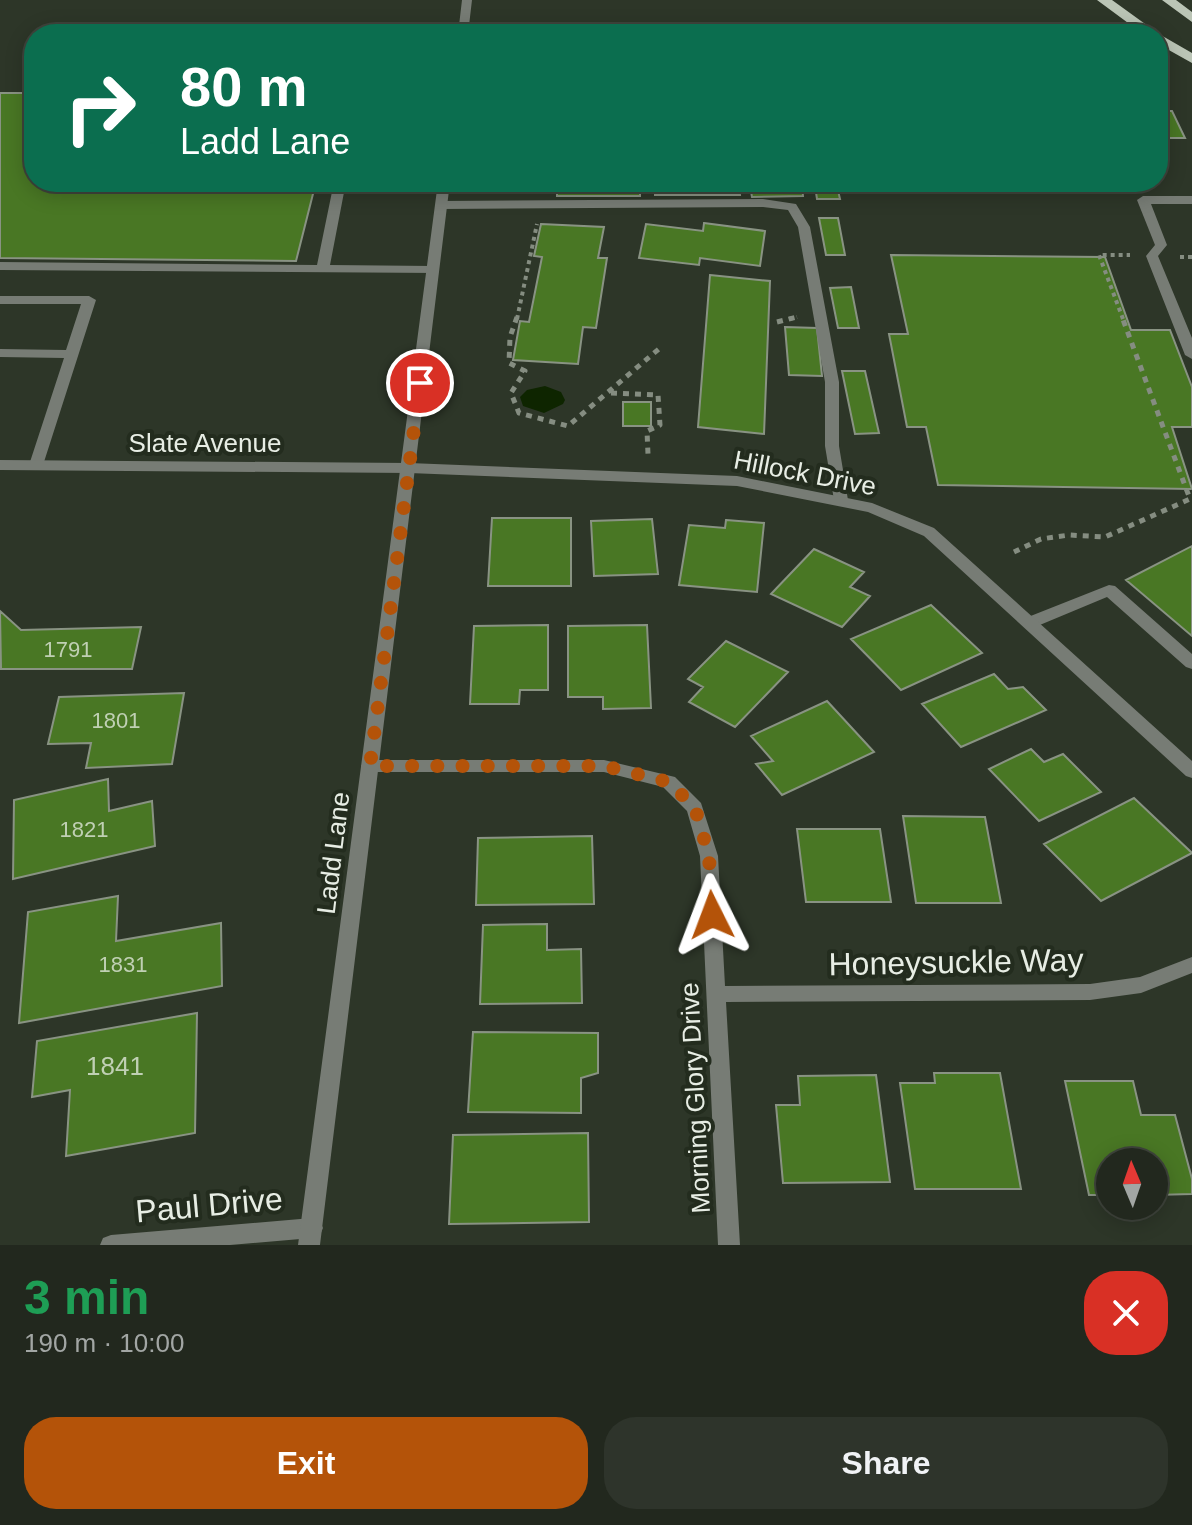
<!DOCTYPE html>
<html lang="en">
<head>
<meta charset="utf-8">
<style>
  body { margin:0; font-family:Arial,sans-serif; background:#2e342b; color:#f1f3f6; height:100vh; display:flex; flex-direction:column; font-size:30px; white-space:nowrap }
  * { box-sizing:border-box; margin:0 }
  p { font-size:26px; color:#a2a6a4 }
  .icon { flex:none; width:44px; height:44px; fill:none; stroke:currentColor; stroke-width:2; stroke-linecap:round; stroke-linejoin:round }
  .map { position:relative; height:1245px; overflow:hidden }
  .sheet { display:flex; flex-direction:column; background:#22281e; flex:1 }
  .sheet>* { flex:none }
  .top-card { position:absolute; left:24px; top:24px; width:1144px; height:168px; border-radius:32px; box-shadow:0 4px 20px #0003,0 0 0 2px #3f443c; background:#0b6e4f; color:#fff; overflow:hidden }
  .needle { width:52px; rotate:358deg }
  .tools { position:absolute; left:1096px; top:1148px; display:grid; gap:16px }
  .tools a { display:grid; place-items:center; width:72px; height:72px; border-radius:50%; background:#22281e; box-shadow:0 4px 20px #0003,0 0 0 2px #3f443c; font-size:40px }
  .pin { position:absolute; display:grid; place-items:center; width:68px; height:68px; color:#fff; margin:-34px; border:4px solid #fff; border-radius:50%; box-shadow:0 2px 8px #0007 }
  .me { position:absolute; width:88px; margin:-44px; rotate:357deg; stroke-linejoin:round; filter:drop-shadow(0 0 6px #0008) }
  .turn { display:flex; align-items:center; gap:28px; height:168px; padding:0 24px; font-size:36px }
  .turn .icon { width:104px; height:104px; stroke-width:2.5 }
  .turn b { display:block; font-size:56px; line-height:68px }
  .round { display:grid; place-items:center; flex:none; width:84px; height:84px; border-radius:32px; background:#2e342b }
  .summary { display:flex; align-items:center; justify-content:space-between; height:136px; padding:0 24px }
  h1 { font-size:48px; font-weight:800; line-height:60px; color:#1e9e55 }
  .cta { display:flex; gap:16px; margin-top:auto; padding:16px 24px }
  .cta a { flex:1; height:92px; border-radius:32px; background:#b45309; color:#fff; font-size:32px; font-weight:800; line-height:92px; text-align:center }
  .cta a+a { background:#2e342b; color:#f1f3f6 }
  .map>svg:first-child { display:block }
  .water { fill:#0e2500 }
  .building { fill:#497724; stroke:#899383; stroke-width:2 }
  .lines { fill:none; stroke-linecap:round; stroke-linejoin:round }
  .path-far1 { stroke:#858d81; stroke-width:4; stroke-dasharray:4 4; stroke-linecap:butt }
  .path { stroke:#858d81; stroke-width:5; stroke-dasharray:6 6; stroke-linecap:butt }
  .service { fill:#777c75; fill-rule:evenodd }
  .minor { fill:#777c75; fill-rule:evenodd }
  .tertiary { fill:#777c75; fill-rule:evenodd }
  .primary { fill:#bbc5b6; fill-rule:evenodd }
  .route { stroke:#b45309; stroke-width:14; stroke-dasharray:0 25.2 }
  .labels { text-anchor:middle; stroke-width:8; stroke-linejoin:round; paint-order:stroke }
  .number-label { font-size:22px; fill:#c0d0b4 }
  .street-label { font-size:26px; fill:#e7ede4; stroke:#232c1e }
  .near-number-label { font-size:26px; fill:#c0d0b4 }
  .near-street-label { font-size:32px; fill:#e7ede4; stroke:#232c1e }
</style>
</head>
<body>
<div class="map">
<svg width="1192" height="1245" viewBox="0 0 1192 1245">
  <rect width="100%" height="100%" fill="#2d3628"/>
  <path class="water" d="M545,386L561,392L565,400L563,404L544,413L523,406L520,397L527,390Z"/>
  <path class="building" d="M649,32H731L732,34H649Z
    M0,93H34V182H316L296,261L0,258Z
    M1158,111H1172L1185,138H1158Z
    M655,184L739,185L740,195H655Z
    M557,185H640V196H557Z
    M750,186H802L803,196L752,197Z
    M815,186H837L840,199H817Z
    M819,218H838L845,255H826Z
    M704,223L765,231L760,266L700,258L699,265L639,258L646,224L703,231Z
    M541,224L604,227L598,258H607L596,328L583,327L578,364L513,360L520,321L529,322L542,257L534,256Z
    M891,255L1105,257L1131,330H1170L1192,387V427H1172L1192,489L938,485L926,427H907L889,334H908Z
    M710,275L770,281L764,434L698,427Z
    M851,287L859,328H838L830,288Z
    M785,327L817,328L822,376L789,375Z
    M842,371H865L879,433L855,434Z
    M623,402H651V426H623Z
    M492,518H571V586H488Z
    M652,519L658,574L594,576L591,521Z
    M726,520L764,523L757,592L679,585L689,525L725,528Z
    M1192,546V636L1126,580Z
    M814,549L864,572L850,587L870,596L842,627L771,594Z
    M931,605L982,653L901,690L851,639Z
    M0,611L21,630L141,627L132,669H1Z
    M548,625V690H520L519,704H470L474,626Z
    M647,625L651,708L603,709V697H568V626Z
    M726,641L788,672L735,727L689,702L703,687L688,679Z
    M994,674L1008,689L1023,687L1046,710L961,747L922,704Z
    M184,693L172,764L86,768L91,743L48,744L59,697Z
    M827,701L874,752L782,795L756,764L773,761L751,736Z
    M1031,749L1044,762L1063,754L1101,792L1039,821L989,769Z
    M108,779L109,811L152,801L155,846L13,879L14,800Z
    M1134,798L1192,853L1101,901L1044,844Z
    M903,816L985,817L1001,903H916Z
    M797,829H880L891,902H806Z
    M592,836L594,904L476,905L478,838Z
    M118,896L116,941L221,923L222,986L19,1023L28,912Z
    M547,924V950L581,949L582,1003L480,1004L483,925Z
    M197,1013L195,1133L66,1156L70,1090L32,1097L37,1041Z
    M473,1032L598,1033V1073L581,1078V1113L468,1112Z
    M934,1073H1000L1021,1189H915L900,1083H935Z
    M876,1075L890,1182L783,1183L776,1105H800L798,1076Z
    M1065,1081H1133L1141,1115H1175L1192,1179V1194L1154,1195V1162H1110V1195H1089Z
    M588,1133L589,1222L449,1224L453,1135Z"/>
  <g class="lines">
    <path class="path-far1" d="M1180,257H1192
      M517,319L537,224
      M789,319L797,317
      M1123,319L1099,255H1130"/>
    <path class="path" d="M517,317L510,337L509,363L525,371L511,393L519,413L568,426L660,348
      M777,322L797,317
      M611,393L658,395L660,425L647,431L648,454
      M1014,552L1041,539L1069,535L1105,537L1190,499L1122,317"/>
    <path class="service" d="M334,182H346L330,265L433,266L439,270L438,273L0,270V262L317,265Z
      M1192,196V204H1151L1167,245L1158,256L1192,338V359L1185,355L1146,256L1155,245L1137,200L1143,196Z
      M763,199L796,204L810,227L839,382V446L848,500L841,505L834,500L825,446V382L798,227L788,210L763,207L442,209L436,205L442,201Z
      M0,296H89L96,300L43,465L36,470L29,465L64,358L0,357V349L66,350L81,304H0Z
      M1109,585L1115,586L1192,654V669L1186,667L1107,597L1035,627L1029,629L1021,623L1023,619Z"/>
    <path class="minor" d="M0,460L409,463L737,476L872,503L934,528L1192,761V778L1186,776L924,536L868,512L737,486L409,473L0,470Z
      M370,760H604L675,777L701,803L718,856L725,986L1090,984L1140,977L1192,957V973L1141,993L1090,1000L726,1002L740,1245H718L700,856L687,811L663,787L604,772H370L364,771L361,766L364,761Z
      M312,1218L320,1221L323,1228L320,1235L312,1238L230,1245H100L103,1238L111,1235Z"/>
    <path class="tertiary" d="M462,0H472L468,34H458Z
      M438,182H450L320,1245H298Z"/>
    <path class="primary" d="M1097,0H1112L1159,34L1192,53V63L1158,44V34H1143Z
      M1162,0H1176L1192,12V22Z"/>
  </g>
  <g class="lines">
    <path class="route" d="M420,383L370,766H604L669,782L695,808L709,856L712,915"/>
  </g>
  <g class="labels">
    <g class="number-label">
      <text x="68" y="657">1791</text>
      <text x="116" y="728">1801</text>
      <text x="84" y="837">1821</text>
      <text x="123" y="972">1831</text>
    </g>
    <g class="street-label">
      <text x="205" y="452">Slate Avenue</text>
      <text transform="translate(805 473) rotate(11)" y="9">Hillock Drive</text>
      <text transform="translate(333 853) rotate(-83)" y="9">Ladd Lane</text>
      <text transform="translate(695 1098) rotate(-93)" y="9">Morning Glory Drive</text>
    </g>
    <g class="near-number-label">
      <text x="115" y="1075">1841</text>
    </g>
    <g class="near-street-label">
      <text transform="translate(956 962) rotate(-1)" y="11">Honeysuckle Way</text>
      <text transform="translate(209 1205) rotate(-5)" y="11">Paul Drive</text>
    </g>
  </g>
</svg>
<div class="tools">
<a><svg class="needle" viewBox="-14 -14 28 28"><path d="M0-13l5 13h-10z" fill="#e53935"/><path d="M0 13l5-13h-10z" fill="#a2a6a4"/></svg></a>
</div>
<div class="pin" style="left:420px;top:383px;background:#d93025"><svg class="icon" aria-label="arrive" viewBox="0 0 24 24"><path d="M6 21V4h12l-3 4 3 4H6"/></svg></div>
<svg class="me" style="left:712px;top:915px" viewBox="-20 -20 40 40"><path d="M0-17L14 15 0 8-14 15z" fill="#b45309" stroke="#fff" stroke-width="4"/></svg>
<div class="top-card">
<div class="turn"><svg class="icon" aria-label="right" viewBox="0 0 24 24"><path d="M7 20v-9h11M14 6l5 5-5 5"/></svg><div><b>80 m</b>Ladd Lane</div></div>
</div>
</div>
<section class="sheet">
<div class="summary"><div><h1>3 min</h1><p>190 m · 10:00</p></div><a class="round" style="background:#d93025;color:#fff"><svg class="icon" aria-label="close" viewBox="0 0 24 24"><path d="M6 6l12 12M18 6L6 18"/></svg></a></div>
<div class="cta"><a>Exit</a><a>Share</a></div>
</section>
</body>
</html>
